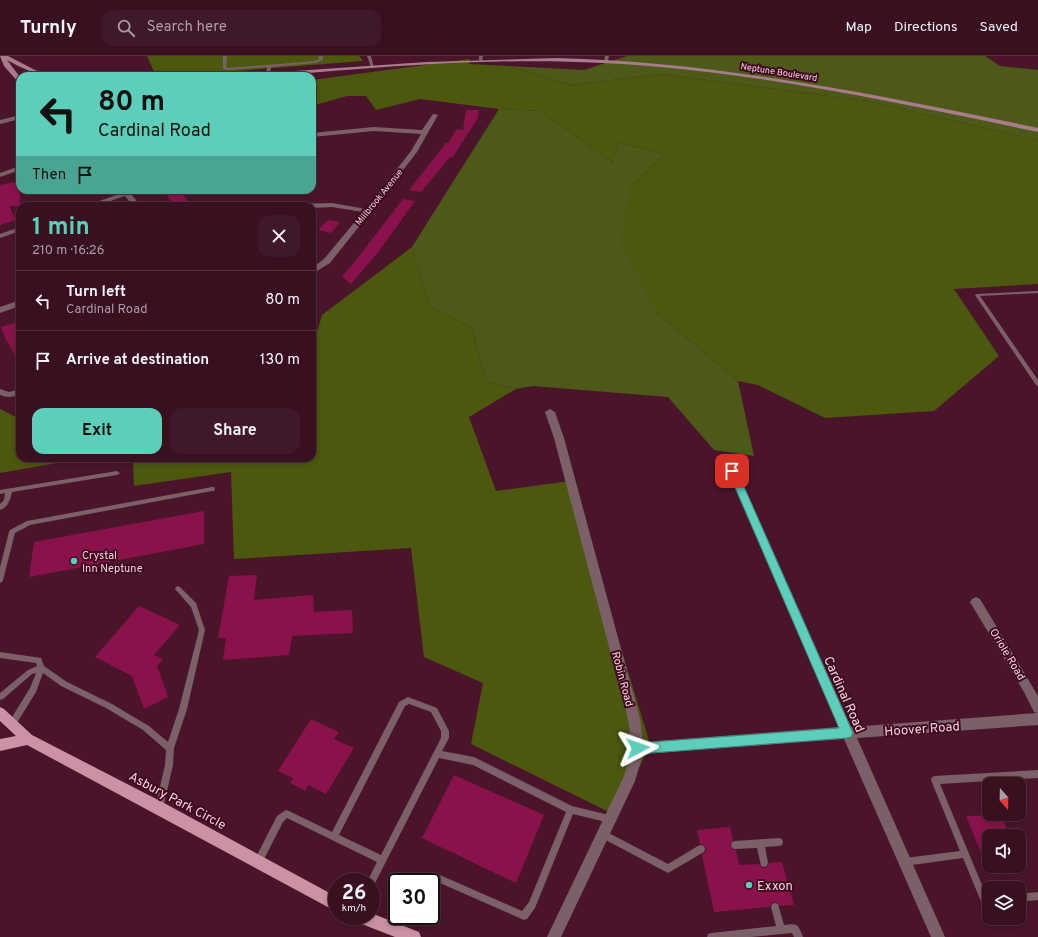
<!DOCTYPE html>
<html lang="en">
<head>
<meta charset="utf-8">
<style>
  body { margin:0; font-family:Overpass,sans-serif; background:#3f1929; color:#f1f3f6; height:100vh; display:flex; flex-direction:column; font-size:15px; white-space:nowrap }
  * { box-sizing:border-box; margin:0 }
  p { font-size:13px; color:#ab9da5 }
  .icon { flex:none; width:22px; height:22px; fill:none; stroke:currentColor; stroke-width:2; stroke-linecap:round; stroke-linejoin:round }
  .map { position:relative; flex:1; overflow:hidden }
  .panel { position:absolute; left:16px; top:146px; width:300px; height:260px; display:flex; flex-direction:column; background:#381020; border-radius:12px; box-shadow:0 2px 6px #0003,0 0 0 1px #52303e }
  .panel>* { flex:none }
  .hud { position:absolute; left:16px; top:16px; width:300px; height:122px; border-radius:12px; box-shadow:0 2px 6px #0003,0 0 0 1px #52303e; background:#5dceb9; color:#111; overflow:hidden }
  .needle { width:26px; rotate:160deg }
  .fabs { position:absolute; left:982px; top:721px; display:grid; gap:8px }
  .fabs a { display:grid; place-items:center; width:44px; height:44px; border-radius:8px; background:#381020; box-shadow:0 2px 6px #0003,0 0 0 1px #52303e; font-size:20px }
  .speed { position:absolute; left:328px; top:817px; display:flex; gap:8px; font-size:20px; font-weight:700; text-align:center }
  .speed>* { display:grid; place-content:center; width:52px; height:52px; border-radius:50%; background:#381020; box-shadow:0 2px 6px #0003,0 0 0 1px #52303e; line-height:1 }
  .speed small { font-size:10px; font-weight:400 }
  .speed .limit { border:2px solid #111; border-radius:6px; background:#fff; color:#111 }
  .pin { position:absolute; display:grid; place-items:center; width:34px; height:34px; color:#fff; margin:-17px; border-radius:8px; box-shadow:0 2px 6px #0006 }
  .me { position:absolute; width:44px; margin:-22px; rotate:86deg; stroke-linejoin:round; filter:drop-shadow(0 0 3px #0008) }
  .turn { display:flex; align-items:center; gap:14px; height:84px; padding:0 16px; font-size:18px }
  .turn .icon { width:52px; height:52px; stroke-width:2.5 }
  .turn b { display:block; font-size:28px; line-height:34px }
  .then { display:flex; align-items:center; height:38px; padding:0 16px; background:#0003; gap:8px; font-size:15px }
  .round { display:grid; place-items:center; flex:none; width:42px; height:42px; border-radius:12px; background:#3f1929 }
  .head { display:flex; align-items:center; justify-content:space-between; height:68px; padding:0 16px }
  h1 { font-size:24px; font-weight:700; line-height:30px; color:#5dceb9 }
  .primary-button { display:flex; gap:8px; margin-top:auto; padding:8px 16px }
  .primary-button a { flex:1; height:46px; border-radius:12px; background:#5dceb9; color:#111; font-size:16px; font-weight:700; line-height:46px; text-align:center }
  .primary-button a+a { background:#3f1929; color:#f1f3f6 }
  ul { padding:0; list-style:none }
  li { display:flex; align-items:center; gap:12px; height:60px; padding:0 16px; border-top:1px solid #52303e }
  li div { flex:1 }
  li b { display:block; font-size:15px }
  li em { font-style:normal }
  header { display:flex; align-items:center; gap:24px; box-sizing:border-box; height:56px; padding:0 20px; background:#381020; border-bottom:1px solid #52303e }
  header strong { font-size:19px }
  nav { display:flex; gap:22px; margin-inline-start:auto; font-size:14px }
  .search { width:280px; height:36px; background:#3f1929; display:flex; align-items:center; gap:10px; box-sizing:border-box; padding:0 14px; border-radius:12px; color:#ab9da5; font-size:15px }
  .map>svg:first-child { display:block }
  .green { fill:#4d5918 }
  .forest { fill:#4b580e }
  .building { fill:#8a124b }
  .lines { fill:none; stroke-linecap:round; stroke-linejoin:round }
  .lane { fill:#7b6068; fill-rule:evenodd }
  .street { fill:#7b6068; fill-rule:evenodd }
  .secondary { fill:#a87c8a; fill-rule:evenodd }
  .primary { fill:#cb92a4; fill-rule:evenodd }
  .route { fill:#5dceb9; stroke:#3c8678 }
  .poi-dot { fill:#5dceb9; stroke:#3f0921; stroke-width:1.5 }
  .labels { text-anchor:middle; stroke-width:4; stroke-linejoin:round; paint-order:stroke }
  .far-street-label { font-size:9px; fill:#f5d1db; stroke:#3f0921 }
  .poi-label { font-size:11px; fill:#f5d1db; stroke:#3f0921; text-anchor:start }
  .street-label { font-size:11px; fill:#f5d1db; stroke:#3f0921 }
  .near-street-label { font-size:13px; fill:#f5d1db; stroke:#3f0921 }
  .near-poi-label { font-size:13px; fill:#f5d1db; stroke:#3f0921; text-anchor:start }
</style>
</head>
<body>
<header>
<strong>Turnly</strong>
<div class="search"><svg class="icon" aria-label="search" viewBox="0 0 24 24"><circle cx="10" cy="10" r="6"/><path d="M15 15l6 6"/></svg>Search here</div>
<nav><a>Map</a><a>Directions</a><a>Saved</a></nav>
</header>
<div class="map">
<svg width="1038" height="881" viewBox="0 0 1038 881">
  <rect width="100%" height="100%" fill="#4a152a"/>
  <path class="green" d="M627,0H985L1000,10L1038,14V84L868,45L661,18L571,29L508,10L584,14Z
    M499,53L541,55L612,106L619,86L664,98L630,131L657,257L738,325L754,400L714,394L668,341L533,330L516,333L486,325L472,272L429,249L412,191Z"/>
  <path class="forest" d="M147,0H359L363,5L173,20H156Z
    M470,3L469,8L508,10L571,29L661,18L868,45L1038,84V228L954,233L999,300L934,355L825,362L758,329L738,325L657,257L621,187L630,131L664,98L619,86L612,106L541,55L499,53L420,43L376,54L366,40H347L312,50V24Z
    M412,191L429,249L472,272L486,325L516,333L469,361L496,435L570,425L650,688L617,760L471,688L483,627L424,601L411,492L234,503L231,416L134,430L133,402H312V292L322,259Z
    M0,353L20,363V402H86L0,417Z"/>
  <path class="building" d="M466,54H479L478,62L452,102L450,101L421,136L409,134L446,87H448L457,73L463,74Z
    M20,125V150H9L16,164L0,169V129Z
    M180,134L191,150H174L166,138Z
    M403,143L415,145L379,195L351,228L342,220L353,208Z
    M328,164L340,166L331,177L318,174Z
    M20,265V310L8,286H7L1,271Z
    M204,455V488L29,521L34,486Z
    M257,519L254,544L313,539L314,556L352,554L353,577L292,580L289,599L223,604L226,582H218L229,520Z
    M139,550L180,569L154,599L163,603L157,610L168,641L144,653L132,620L95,601Z
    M311,663L339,676L334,683L354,692L326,738L309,729L305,735L290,727L293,722L278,715Z
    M454,719L544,759L516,827L422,782Z
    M1001,759L1010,780H989V816L966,760Z
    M730,771L733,784L731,786L730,789L732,793L736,794L739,809L759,808L761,811L764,812L768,810L769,807L782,806L794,849L780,850L778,847L775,846L771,848L770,851L714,856L702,799L705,796L706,793L704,789L700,788L697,774Z"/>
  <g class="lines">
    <path class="lane" d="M223,0H227L226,11L228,12L315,5L319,3V0H323V4L315,7L271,11L270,19L268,20L266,19L267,11L228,14L223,13Z
      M367,0H371L374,12L371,11Z
      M479,0H483L482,5L479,4Z
      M605,0H609L608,5L606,6L604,5Z
      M1038,235V237L980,240L1038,324V330L1036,329L975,239L977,238Z
      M117,415L120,417L117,419L12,436C10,445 8,451 0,454V448L4,444L5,437L0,438V434Z
      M212,431H214L215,433L214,435H212L30,469L15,477L3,524L2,526L0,527V511L9,476L10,474L27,465Z
      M178,530L180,531L196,547L205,574L187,653L174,692L173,709L163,752L162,755L159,756L156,755L155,752L165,709L166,694L143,674L106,652L61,630L43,617L36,636L15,670L12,672L9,670L8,668L9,666L30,632L36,617L32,618L3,643L0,644V637L28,614L37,610L36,607L0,602V596L41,602L44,610L67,626L112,648L149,670L168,686L179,653L199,574L191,551L175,533L176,531Z
      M408,641L437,652L449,675V682L442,695L474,701L572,750L613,760L614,763L613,766L610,767L573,758L535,852L527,863L524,864L433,824L428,826H420L422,820L433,816L522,855L529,846L566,756L473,709L439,702L374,829L371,830V826H367L377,806L287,762L283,766L261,809L258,810L255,809L254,806L255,803L277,760L286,754L289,755L332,776L399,646ZM409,648L431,656L441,675V682L381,799L339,779L405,650Z
      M1038,714V722L940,728L987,841H989V849L982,848L963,802L905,810L902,809L901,806L902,803L905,802L960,795L931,724L932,721L935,720Z
      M603,774L668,808L698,790L701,789L704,790L705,793L704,796L668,817L600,781L599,778L600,775Z
      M779,782L782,783L783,786L782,789L779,790L765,791L768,807L767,810L764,811L761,810L757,792L735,793L732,792L731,789L732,786L735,785Z
      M1038,836V844L1019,846V838Z
      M775,847L778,848L784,869C798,867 798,868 803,881H794L792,877L751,881H707L708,878L711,877L776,870L771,851L772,848Z
      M401,860H410L401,878L398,879L395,878L394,875Z"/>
    <path class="street" d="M433,58L438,59L417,96L384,139L330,207L312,218V212L324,203L363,156L332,151L312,152V150H296L297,148L332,147L366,153L411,95L421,78L374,75L312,81V77L374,71L422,74Z
      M20,59V63L0,68V64Z
      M20,110V114L0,121V117Z
      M120,134H140L131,138L141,150H133L125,140L96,150H85L122,137Z
      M20,171V175L0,182V178Z
      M20,244V250L0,257V251Z
      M0,333L9,336L20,333V339C12,341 8,342 0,339Z
      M550,353L555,356L564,382L640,663L643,686L839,671L723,405L725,402H731L733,405L851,671L1037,657L1034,656L1024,636L970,546L972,543L976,541L980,543L1038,640V669L857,682L945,881H931L844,683L643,698L635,725L561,881H547L624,720L632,692L628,663L554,382L545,356Z"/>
    <path class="secondary" d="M0,0H8L35,14L54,20C36,20 22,12 7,4L20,21V27L18,26L4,10Z
      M557,2C719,6 880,39 1038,72V76C895,46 749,14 602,7C493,1 382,11 273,20H248L251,18L426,6Z"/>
    <path class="primary" d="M0,651L4,653L32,679L164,747L337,841V856L27,689L0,695V683L16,680L0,665Z
      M371,857L419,876L421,881H395L354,865L352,860H371Z"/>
  </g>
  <path class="route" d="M732,412L737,415L853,677L851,681L847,682L638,698L634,696L632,692L634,688L638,687L839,672L728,415Z"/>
  <g class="poi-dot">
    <circle cx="74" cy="505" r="4"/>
    <circle cx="749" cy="829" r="4"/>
  </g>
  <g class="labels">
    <g class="far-street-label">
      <text transform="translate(779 16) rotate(9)" y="3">Neptune Boulevard</text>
      <text transform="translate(379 141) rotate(-51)" y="3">Millbrook Avenue</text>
    </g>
    <g class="poi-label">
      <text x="82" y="503">Crystal<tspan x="82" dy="13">Inn Neptune</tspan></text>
    </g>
    <g class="street-label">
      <text transform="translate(1008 598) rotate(59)" y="4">Oriole Road</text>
      <text transform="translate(623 623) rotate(75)" y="4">Robin Road</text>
    </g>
    <g class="near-street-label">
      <text transform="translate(845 638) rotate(66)" y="5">Cardinal Road</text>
      <text transform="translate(922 672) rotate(-4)" y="5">Hoover Road</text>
      <text transform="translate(178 744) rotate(28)" y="5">Asbury Park Circle</text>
    </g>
    <g class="near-poi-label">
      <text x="757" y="834">Exxon</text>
    </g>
  </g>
</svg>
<div class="fabs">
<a><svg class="needle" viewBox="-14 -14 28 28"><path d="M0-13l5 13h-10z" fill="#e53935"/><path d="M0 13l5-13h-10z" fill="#ab9da5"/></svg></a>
<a><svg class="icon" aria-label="sound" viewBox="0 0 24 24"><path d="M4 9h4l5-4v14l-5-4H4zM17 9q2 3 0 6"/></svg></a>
<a><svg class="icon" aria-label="layers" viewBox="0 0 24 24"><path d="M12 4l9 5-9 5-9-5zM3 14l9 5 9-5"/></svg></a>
</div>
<div class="speed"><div>26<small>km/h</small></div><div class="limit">30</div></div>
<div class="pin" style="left:732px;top:415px;background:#d93025"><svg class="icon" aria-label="arrive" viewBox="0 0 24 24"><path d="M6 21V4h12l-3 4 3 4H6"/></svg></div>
<svg class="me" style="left:638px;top:692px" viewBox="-20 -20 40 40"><path d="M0-17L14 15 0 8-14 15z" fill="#5dceb9" stroke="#fff" stroke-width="4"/></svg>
<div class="hud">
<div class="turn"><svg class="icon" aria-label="left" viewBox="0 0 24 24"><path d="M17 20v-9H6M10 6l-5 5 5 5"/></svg><div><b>80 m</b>Cardinal Road</div></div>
<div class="then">Then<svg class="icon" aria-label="arrive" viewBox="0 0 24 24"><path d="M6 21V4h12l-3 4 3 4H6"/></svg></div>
</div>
<section class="panel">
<div class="head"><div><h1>1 min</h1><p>210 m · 16:26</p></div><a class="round"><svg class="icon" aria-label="close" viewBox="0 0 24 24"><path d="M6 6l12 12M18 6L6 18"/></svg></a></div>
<ul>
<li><svg class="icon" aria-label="left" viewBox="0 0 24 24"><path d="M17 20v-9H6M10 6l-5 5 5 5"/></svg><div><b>Turn left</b><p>Cardinal Road</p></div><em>80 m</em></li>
<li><svg class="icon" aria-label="arrive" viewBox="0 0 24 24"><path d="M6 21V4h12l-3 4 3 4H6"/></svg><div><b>Arrive at destination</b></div><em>130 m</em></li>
</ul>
<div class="primary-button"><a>Exit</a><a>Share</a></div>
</section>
</div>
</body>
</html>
